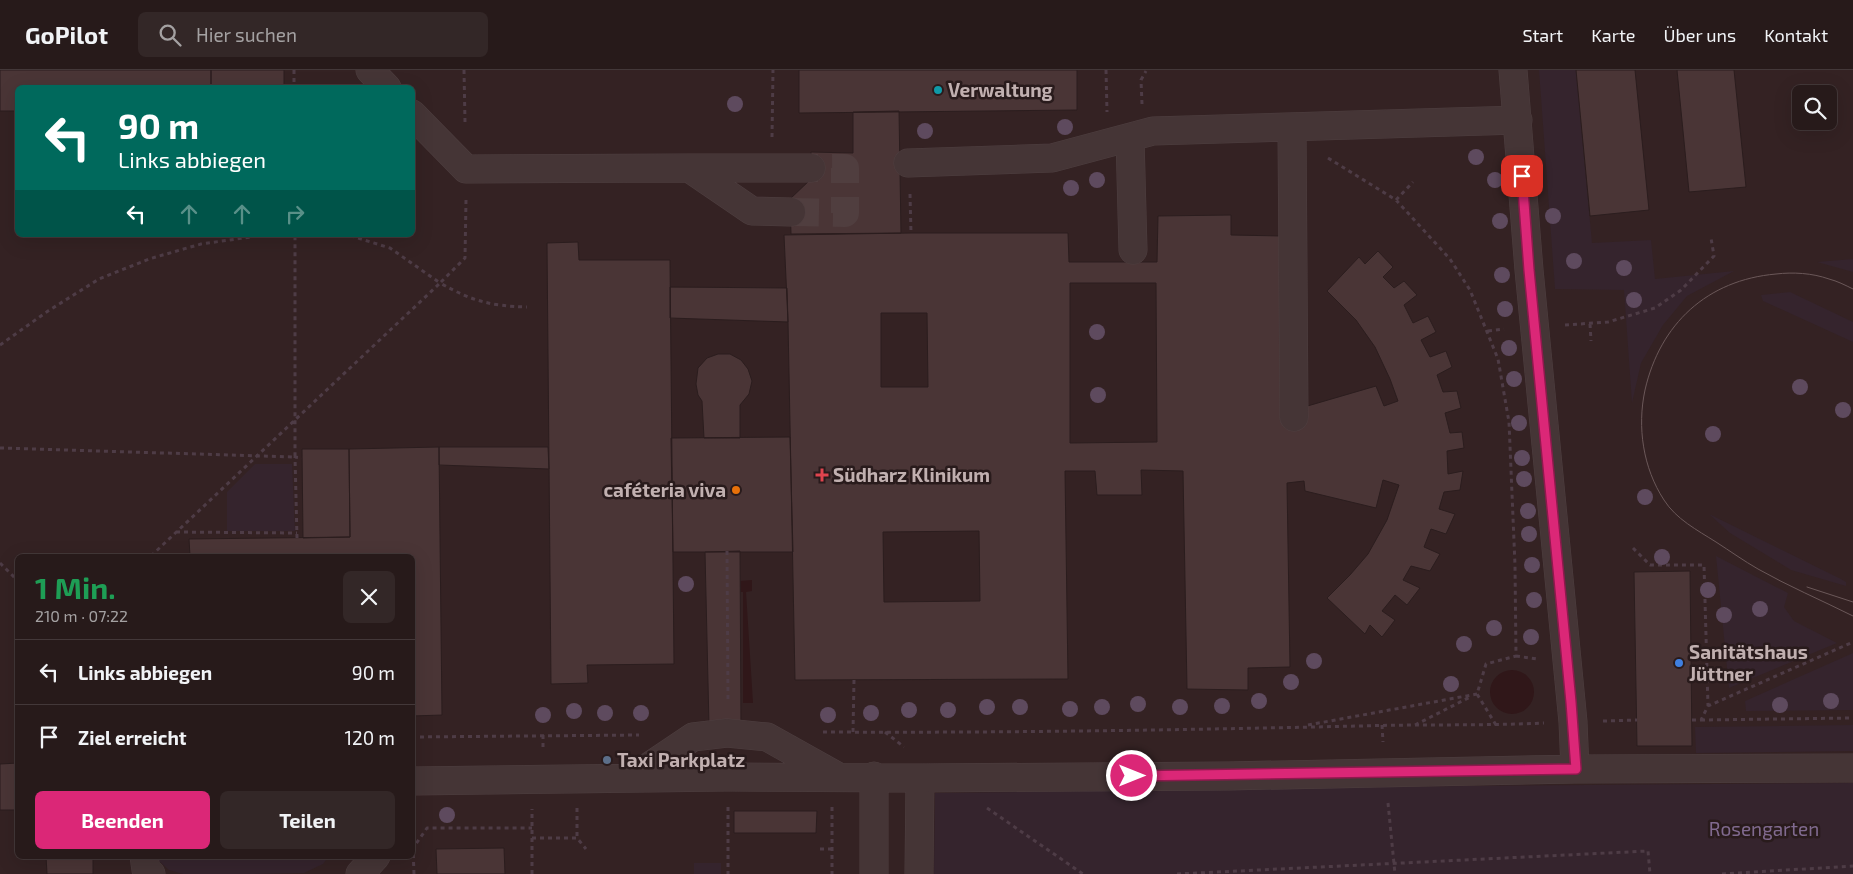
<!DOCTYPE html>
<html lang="de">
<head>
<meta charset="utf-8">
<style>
  body { margin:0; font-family:"Exo 2",sans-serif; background:#332727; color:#f1f3f6; height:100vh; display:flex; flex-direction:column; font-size:19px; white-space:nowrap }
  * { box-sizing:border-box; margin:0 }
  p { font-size:16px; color:#a4a1a2 }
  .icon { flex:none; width:28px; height:28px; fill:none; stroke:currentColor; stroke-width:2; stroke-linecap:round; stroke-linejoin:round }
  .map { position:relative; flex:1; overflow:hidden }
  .side { position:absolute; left:15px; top:484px; width:400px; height:305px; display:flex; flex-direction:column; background:#271a1a; border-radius:8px; box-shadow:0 5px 20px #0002,0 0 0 1px #433839 }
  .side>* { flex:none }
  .guide { position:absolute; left:15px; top:15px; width:400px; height:152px; border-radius:8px; box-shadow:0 5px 20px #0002,0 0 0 1px #433839; background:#00695c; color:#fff; overflow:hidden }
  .tools { position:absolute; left:1792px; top:15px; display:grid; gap:10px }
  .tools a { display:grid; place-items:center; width:45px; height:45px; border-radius:8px; background:#271a1a; box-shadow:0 5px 20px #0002,0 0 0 1px #433839; font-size:25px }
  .pin { position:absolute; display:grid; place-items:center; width:42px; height:42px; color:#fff; margin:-21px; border-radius:10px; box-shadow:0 2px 8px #0006 }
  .me { position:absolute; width:55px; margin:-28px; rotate:90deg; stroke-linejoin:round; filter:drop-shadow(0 0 4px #0008) }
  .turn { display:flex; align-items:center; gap:18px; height:105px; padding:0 20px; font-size:22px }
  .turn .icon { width:65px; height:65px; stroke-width:2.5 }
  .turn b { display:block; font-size:35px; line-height:42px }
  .lanes { display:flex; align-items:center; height:48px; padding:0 20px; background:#0003; justify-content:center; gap:25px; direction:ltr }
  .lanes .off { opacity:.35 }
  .round { display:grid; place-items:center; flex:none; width:52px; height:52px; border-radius:8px; background:#332727 }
  .overview { display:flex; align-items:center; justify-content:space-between; height:85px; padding:0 20px }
  h1 { font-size:30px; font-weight:700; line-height:38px; color:#1e9e55 }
  .action { display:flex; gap:10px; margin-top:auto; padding:10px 20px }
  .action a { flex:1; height:58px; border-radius:8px; background:#db2777; color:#fff; font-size:20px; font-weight:700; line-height:58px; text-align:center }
  .action a+a { background:#332727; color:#f1f3f6 }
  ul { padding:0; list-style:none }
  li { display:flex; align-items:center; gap:15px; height:65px; padding:0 20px; border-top:1px solid #433839 }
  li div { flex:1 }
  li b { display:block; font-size:19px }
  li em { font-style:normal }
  header { display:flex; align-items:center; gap:30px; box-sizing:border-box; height:70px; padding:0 25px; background:#271a1a; border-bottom:1px solid #433839 }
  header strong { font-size:24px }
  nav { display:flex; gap:28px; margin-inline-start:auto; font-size:18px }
  .search { width:350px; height:45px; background:#332727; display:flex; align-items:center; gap:12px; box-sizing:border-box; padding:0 18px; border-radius:8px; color:#a4a1a2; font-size:19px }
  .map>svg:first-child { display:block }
  .green { fill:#35242d }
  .water { fill:#301719 }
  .building { fill:#4a3536; stroke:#2b1d1e; fill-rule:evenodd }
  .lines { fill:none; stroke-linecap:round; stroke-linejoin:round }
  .minor-tunnel { stroke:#503e3f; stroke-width:28; stroke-dasharray:28 14; stroke-linecap:butt }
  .minor-casing { stroke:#4e3f40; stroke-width:29 }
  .path { stroke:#4e3c46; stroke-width:3; stroke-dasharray:4 4; stroke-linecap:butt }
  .minor { stroke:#453536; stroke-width:28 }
  .tram { stroke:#6b5859; stroke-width:1 }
  .tree { fill:#5e4a5e }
  .route-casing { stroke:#8e194d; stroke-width:12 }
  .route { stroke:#db2777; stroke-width:9 }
  .culture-dot { fill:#0f9aa8; stroke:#291b1c; stroke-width:2 }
  .health-dot { fill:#e0444e; stroke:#291b1c; stroke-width:2 }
  .food-dot { fill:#e8710a; stroke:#291b1c; stroke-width:2 }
  .shop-dot { fill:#3f7fe0; stroke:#291b1c; stroke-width:2 }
  .service-dot { fill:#5c6f8a; stroke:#291b1c; stroke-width:2 }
  .labels { text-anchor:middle; stroke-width:5; stroke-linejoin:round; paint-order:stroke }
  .poi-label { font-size:19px; font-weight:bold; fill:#c1b0b0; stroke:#291b1c; text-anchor:start }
  .park-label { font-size:19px; fill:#806a8f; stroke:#291b1c }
</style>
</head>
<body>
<header>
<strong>GoPilot</strong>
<div class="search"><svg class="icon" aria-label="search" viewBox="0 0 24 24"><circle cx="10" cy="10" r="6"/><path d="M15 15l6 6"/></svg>Hier suchen</div>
<nav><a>Start</a><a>Karte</a><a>Über uns</a><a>Kontakt</a></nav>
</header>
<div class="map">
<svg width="1853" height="804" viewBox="0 0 1853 804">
  <rect width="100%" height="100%" fill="#342223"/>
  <path class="green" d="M1539,0H1576L1592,173L1651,170L1655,209L1734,201L1687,226L1663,255L1641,293L1632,333L1624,220L1555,219Z
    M1853,189V202L1817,192Z
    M1790,222L1853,252V272L1763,231L1761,225Z
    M255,394H292L295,461H227V422Z
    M1709,444L1841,509L1846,512V516L1791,500L1730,463Z
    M1716,486L1788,523L1784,537L1794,551L1837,573L1729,618Z
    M1853,583V640L1746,641L1745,631Z
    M1853,655V681L1696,683L1695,657Z
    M1853,713V804H934L935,723L1463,716Z
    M157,786H329L323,794L304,803L254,804H183L169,800L159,791Z
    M694,793H721V804H694Z"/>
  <path class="water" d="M752,510V521L746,522L753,633H743V522H740V511Z
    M1490 622a22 22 0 1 1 44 0a22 22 0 1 1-44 0Z"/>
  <path class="building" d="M0,0H211V18H18V41H0Z
    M211,0H284V18H211Z
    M799,0H1077V40L799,43Z
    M1576,0H1635L1649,140L1590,146Z
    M1677,0H1734L1746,117L1689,122Z
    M899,41L901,163L791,164L790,129L811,109V82L853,83V42Z
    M1231,145V165L1282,166L1304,337L1376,316L1384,336L1398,331L1390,309L1375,277L1356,250L1327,221L1359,187L1365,194L1378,181L1393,197L1383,207L1394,218L1404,211L1417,225L1404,235L1413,253L1428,246L1436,262L1421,270L1430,287L1446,281L1452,297L1437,305L1443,322L1457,321L1461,338L1445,343L1450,363L1462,362L1464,378L1447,381L1448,404L1463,401L1460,420L1444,422L1439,439L1455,444L1446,464L1431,459L1424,477L1440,484L1430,501L1411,496L1403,510L1420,518L1407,535L1395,525L1382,541L1395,550L1382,567L1370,555L1365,564L1327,528L1350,505L1368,484L1387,450L1399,415L1383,410L1376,438L1305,421L1304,411L1287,413L1290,597L1248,598V620L1187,619L1183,401L1141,400L1142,425H1097L1095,401H1065L1068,609L795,610L788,252L784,165L911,163H1068L1069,192H1157L1158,146ZM1070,213H1156L1157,372L1070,373ZM881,243H927L928,317H881ZM979,461L980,531L884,532L883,462Z
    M578,172L579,190H670L674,594L587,595L588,613L551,614L547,173Z
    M670,217L787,218L788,252L670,248Z
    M718,284H730L741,290L748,299L752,311L749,324L740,335V368H704L702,331L698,325L696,314L698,298L707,288Z
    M790,367L793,482H673L671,368Z
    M439,377L442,645L412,646V486H190L189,469L350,467L349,379Z
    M439,377H548L549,399L439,395Z
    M302,379H349L350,467L303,468Z
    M740,481L741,656H709L705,482Z
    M1690,501L1692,676H1637L1634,502Z
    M18,693V740H0V694Z
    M734,741H817L816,763H734Z
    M504,778L505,804H437L436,779Z
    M46,786H93V804H47Z"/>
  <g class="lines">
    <path class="minor-tunnel" d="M791,142L845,143V98H811"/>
    <g class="minor-casing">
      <path id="minor" d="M370,0L387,18
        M1513,0L1529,200L1573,652L1575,699
        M412,44L466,99L689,98
        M1292,57L1294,347
        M1130,68L1133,180
        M908,93L1052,88L1153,61L1518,50
        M791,142L752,141L689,98H811
        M632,708L693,667L727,663L767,667L835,705
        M412,711L728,707L920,708L1228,706L1575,699L1853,698
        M144,786L146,800L151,804
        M360,804L376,786
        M874,804V706
        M919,804L920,708"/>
    </g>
    <path class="path" d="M294,0V18
      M464,0L465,52
      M1106,0L1107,42
      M1142,34L1141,10L1146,1
      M772,67L773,0
      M1328,88L1396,130L1450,189L1470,220L1498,289L1509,352L1515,495L1516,586L1486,594L1477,624L1496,655
      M910,124L911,163
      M466,130L465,188L440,213C472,231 490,236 527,237
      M1396,130L1413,112
      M1590,254L1591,271
      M1565,255L1608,252L1655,238L1681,220L1714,186L1711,168
      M1488,261L1504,259
      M0,275L48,241L99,209L149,189L201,174L265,165
      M0,378L295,387V165
      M176,462L297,463
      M297,468L295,387L302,388
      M1633,478L1650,495H1704L1708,636
      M727,481L728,633
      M151,486L440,213L390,178L348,165
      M0,493L18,511
      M1516,586L1537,589
      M1692,650H1701L1708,636L1853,572
      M1701,650L1853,648
      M1603,651L1637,650
      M1308,655L1477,624
      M1382,655L1383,672
      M1415,655L1472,626
      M823,662C1001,663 1180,660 1359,656C1421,654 1482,656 1544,653
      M853,662L854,610
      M885,662L904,677
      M543,665V680
      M412,667L639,665
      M1388,733L1395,804
      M728,737V804
      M832,737V804
      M577,738V768
      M987,738L1083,804
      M532,768H577L586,779
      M820,779H832
      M414,804L413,778L427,758H532
      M532,804V739
      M1177,804L1648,781L1650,804
      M1722,804L1853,796"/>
    <use href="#minor" class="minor"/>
    <path class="tram" d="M1853,219C1845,215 1837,211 1829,209C1812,203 1793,202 1776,204C1707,210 1660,254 1645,320C1637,357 1643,398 1664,430C1676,449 1697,460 1716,472C1730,481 1744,491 1758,499C1788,516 1821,530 1853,546
      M1807,517L1853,532"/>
  </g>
  <g class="tree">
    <circle cx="735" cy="34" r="8"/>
    <circle cx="1065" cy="57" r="8"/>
    <circle cx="925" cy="61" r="8"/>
    <circle cx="1476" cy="87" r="8"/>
    <circle cx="1097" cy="110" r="8"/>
    <circle cx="1495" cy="110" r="8"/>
    <circle cx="1071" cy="118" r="8"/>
    <circle cx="1553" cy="146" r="8"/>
    <circle cx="1500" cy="151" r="8"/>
    <circle cx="1574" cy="191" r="8"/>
    <circle cx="1624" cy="198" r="8"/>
    <circle cx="1502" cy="205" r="8"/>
    <circle cx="1634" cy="230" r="8"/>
    <circle cx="1505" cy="239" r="8"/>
    <circle cx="1097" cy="262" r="8"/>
    <circle cx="1509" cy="278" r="8"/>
    <circle cx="1514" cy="309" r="8"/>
    <circle cx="1800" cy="317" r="8"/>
    <circle cx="1098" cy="325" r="8"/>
    <circle cx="1843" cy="340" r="8"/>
    <circle cx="1519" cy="353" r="8"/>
    <circle cx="1713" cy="364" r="8"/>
    <circle cx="1522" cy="388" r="8"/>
    <circle cx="1524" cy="409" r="8"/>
    <circle cx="1645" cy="427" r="8"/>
    <circle cx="1528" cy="441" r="8"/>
    <circle cx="1529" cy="464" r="8"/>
    <circle cx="1662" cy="487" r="8"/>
    <circle cx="1532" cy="495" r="8"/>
    <circle cx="686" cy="514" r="8"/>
    <circle cx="1708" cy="520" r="8"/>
    <circle cx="1534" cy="530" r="8"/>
    <circle cx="1760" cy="539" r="8"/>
    <circle cx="1724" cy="545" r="8"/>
    <circle cx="1494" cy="558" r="8"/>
    <circle cx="1531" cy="567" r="8"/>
    <circle cx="1464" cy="574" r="8"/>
    <circle cx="1314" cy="591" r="8"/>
    <circle cx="1291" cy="612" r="8"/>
    <circle cx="1451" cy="614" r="8"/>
    <circle cx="1259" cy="631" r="8"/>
    <circle cx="1831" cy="631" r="8"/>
    <circle cx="1138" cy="634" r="8"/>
    <circle cx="1780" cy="635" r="8"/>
    <circle cx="1222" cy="636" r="8"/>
    <circle cx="987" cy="637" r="8"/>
    <circle cx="1020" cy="637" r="8"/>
    <circle cx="1102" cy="637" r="8"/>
    <circle cx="1180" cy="637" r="8"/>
    <circle cx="1070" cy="639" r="8"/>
    <circle cx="909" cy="640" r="8"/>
    <circle cx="948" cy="640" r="8"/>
    <circle cx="574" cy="641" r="8"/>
    <circle cx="605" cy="643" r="8"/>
    <circle cx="641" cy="643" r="8"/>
    <circle cx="871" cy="643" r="8"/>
    <circle cx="543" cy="645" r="8"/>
    <circle cx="828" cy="645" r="8"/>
    <circle cx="447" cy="745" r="8"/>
  </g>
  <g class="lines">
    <g class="route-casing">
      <path id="route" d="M1132,706L1576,699L1571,632L1529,200L1522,106"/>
    </g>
    <use href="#route" class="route"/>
  </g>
  <circle class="culture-dot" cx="938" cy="20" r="5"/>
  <path class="health-dot" d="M819.5 397.5h5v5h5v5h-5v5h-5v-5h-5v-5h5z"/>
  <circle class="food-dot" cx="736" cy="420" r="5"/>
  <circle class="shop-dot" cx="1679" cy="593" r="5"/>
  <circle class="service-dot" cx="607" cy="690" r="5"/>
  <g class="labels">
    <g class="poi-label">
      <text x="948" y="27">Verwaltung</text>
      <text x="833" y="412">Südharz Klinikum</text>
      <text x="726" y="427" text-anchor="end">caféteria viva</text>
      <text x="1689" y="589">Sanitätshaus<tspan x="1689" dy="22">Jüttner</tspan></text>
      <text x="617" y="697">Taxi Parkplatz</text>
    </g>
    <g class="park-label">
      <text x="1764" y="766">Rosengarten</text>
    </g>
  </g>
</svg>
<div class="tools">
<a><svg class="icon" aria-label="search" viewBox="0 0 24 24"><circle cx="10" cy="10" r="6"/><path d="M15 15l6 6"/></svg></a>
</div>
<div class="pin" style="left:1522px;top:106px;background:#d93025"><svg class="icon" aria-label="arrive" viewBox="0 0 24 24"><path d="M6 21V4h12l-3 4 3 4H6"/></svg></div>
<svg class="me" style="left:1132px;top:706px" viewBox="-20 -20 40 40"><circle r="17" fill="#db2777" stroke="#fff" stroke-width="3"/><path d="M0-11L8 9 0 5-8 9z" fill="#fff"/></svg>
<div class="guide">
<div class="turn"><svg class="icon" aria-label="left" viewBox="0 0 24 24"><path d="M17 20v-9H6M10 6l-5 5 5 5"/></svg><div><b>90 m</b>Links abbiegen</div></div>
<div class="lanes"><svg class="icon" aria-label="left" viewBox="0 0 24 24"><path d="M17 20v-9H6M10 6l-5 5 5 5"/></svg><svg class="icon off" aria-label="ahead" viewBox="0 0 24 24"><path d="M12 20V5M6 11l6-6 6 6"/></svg><svg class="icon off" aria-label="ahead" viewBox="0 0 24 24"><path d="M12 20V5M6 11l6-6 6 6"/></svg><svg class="icon off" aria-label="right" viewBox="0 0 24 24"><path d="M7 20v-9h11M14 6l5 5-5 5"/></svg></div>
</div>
<section class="side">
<div class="overview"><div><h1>1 Min.</h1><p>210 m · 07:22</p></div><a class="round"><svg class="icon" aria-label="close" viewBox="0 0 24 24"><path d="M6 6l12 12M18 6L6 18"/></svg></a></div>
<ul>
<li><svg class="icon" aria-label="left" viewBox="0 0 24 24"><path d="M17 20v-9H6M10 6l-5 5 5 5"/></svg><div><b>Links abbiegen</b></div><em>90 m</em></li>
<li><svg class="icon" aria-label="arrive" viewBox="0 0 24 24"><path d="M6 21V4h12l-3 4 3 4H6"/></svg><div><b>Ziel erreicht</b></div><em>120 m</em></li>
</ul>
<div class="action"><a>Beenden</a><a>Teilen</a></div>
</section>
</div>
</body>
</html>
